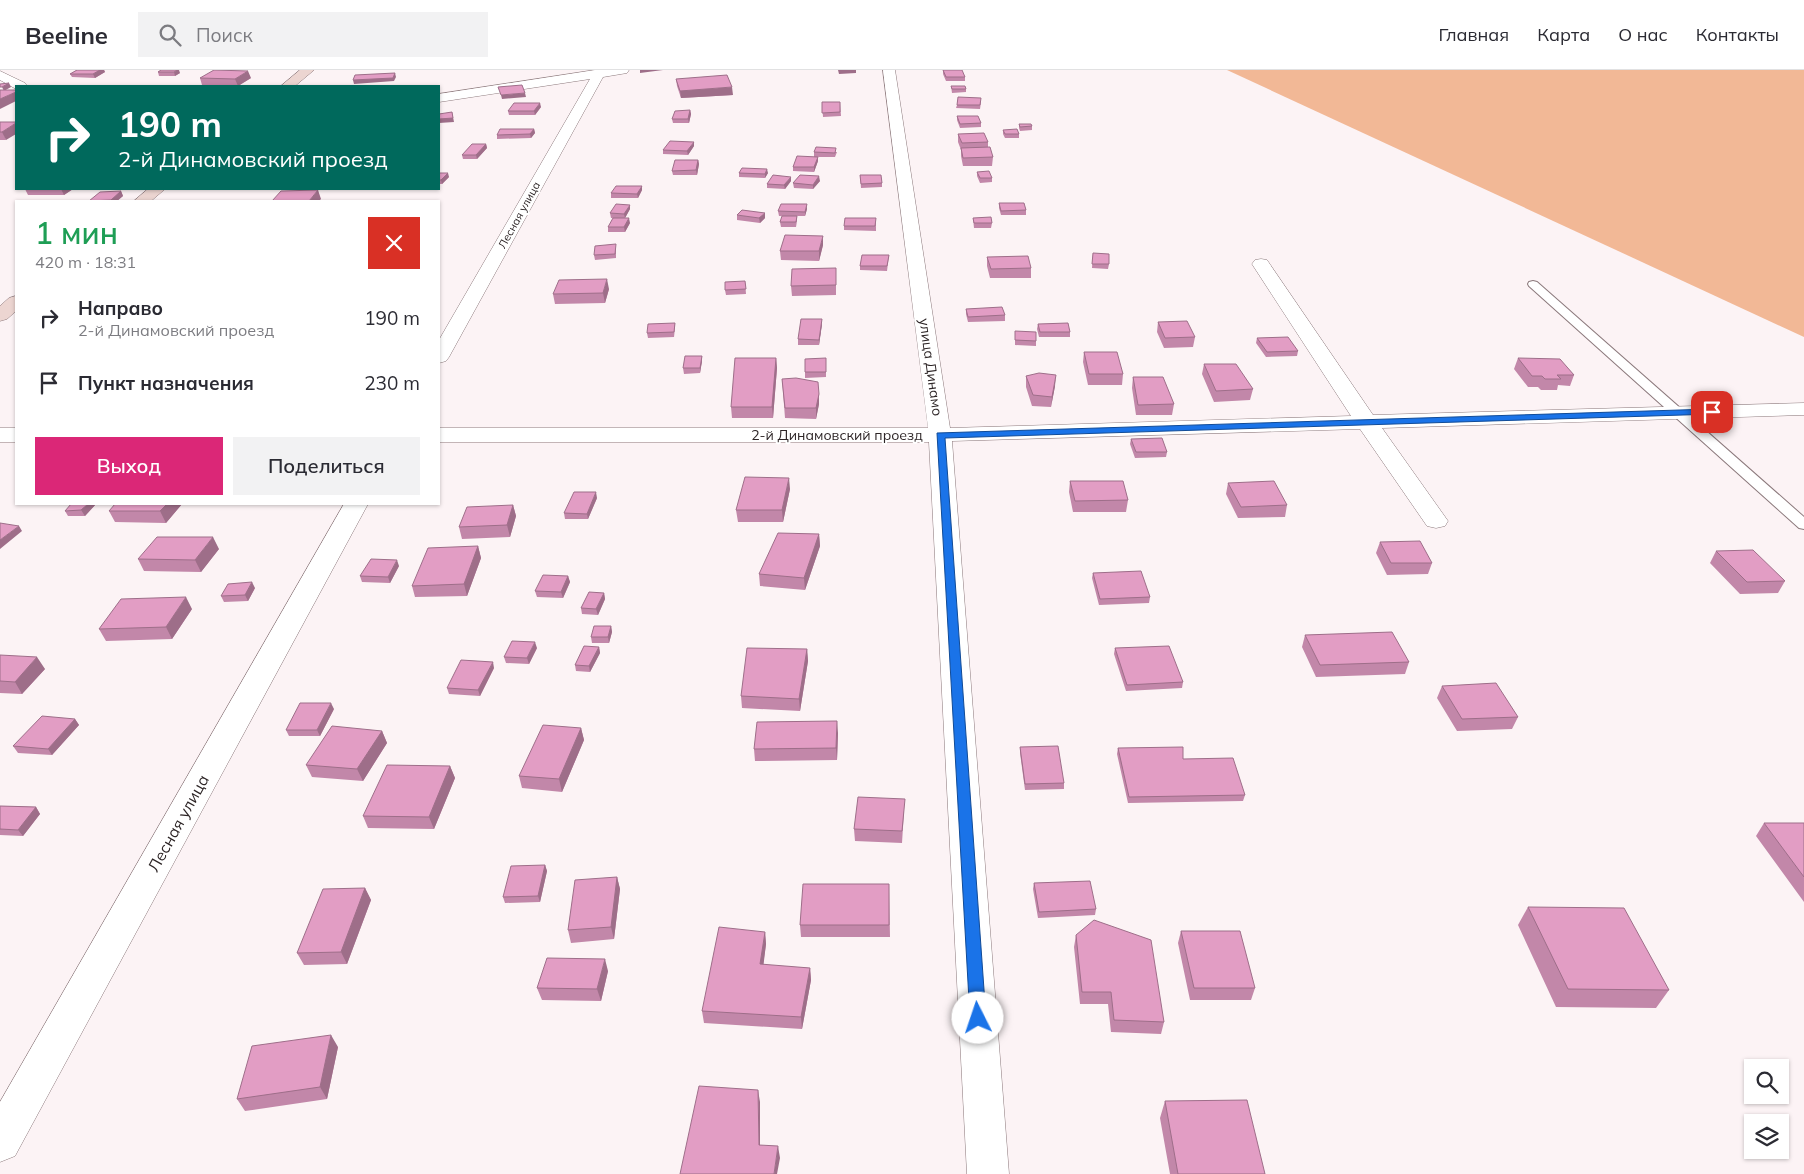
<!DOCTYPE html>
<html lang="ru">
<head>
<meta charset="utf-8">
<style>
  body { margin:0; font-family:Mulish,sans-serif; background:#f2f2f3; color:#2b2b33; height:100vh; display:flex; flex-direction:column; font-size:19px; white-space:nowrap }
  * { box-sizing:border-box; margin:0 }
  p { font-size:16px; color:#7c7c81 }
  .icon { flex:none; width:28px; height:28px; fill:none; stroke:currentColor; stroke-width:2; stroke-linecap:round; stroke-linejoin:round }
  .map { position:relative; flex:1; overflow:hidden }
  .side { position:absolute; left:15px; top:130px; width:425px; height:305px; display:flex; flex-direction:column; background:#fff; border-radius:0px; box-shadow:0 1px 4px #0004 }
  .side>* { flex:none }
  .hud { position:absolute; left:15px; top:15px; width:425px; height:105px; border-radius:0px; box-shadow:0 1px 4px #0004; background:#00695c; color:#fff; overflow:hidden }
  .buttons { position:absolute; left:1744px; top:989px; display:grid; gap:10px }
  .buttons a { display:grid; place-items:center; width:45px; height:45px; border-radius:0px; background:#fff; box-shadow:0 1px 4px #0004; font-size:25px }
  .pin { position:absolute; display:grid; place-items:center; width:42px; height:42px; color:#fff; margin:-21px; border-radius:10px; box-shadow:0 2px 8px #0006 }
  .me { position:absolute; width:55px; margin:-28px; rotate:356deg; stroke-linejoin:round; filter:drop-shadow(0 0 4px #0008) }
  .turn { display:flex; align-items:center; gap:18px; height:105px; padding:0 20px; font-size:22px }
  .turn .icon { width:65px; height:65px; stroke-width:2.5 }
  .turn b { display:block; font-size:35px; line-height:42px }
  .round { display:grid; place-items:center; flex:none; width:52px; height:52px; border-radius:0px; background:#f2f2f3 }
  .summary { display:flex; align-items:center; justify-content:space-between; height:85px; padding:0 20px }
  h1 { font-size:30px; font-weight:600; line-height:38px; color:#1e9e55 }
  .action { display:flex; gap:10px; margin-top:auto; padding:10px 20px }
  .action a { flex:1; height:58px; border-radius:0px; background:#db2777; color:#fff; font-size:20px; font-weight:600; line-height:58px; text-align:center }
  .action a+a { background:#f2f2f3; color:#2b2b33 }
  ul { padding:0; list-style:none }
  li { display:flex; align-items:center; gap:15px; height:65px; padding:0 20px }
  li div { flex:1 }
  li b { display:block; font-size:19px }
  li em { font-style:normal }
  header { display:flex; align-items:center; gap:30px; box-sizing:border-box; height:70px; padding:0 25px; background:#fff; border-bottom:1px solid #e1e1e2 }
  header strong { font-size:24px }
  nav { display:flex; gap:28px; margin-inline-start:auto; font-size:18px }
  .search { width:350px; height:45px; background:#f2f2f3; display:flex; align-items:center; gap:12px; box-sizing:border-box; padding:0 18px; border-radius:0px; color:#7c7c81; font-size:19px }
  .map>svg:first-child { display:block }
  .green { fill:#f2b896 }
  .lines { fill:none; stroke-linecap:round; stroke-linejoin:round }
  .lane-casing { stroke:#8b787b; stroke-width:2 }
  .street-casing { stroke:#8b787b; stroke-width:1 }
  .secondary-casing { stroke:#8b787b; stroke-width:1 }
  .lane { fill:#fff; fill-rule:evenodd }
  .street { fill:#fff; fill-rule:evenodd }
  .secondary { fill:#ecd5d1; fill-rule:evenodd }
  .wall { fill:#c287a9 }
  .shaded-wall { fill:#9e6e89 }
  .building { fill:#e29dc4; stroke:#9e6e89 }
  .route { fill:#1a73e8; stroke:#114b97 }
  .labels { text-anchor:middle; stroke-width:4; stroke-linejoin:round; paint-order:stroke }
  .far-street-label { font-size:11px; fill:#2d2526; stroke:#fff }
  .street-label { font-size:14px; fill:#2d2526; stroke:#fff }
  .near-street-label { font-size:16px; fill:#2d2526; stroke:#fff }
</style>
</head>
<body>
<header>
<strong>Beeline</strong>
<div class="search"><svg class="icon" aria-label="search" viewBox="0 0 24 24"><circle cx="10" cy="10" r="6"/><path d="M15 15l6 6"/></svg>Поиск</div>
<nav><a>Главная</a><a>Карта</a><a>О нас</a><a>Контакты</a></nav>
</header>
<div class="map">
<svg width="1804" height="1104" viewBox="0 0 1804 1104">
  <rect width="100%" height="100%" fill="#fcf3f5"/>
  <path class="green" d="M1227,0H1804V267Z"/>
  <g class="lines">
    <g class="lane-casing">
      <path id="lane" d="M1533,211L1537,212L1804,447V459L1799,458L1529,216L1528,214L1529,212Z"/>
    </g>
    <g class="street-casing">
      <path id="street" d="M595,0H629L627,3L603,7L449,287L446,291L439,293V270L590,9L439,32V24Z
        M883,0H895L950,358L1351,346L1252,194L1255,190L1261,189L1267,190L1373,345L1804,333V345L1382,358L1448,451L1445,456L1436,458L1427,456L1360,359L952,371L1009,1104H967L929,372H439V358H928Z
        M0,1L25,13L27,16H16V19L0,10Z
        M0,358H16V372H0Z
        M344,434H368L15,1086L0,1092V1032Z"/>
    </g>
    <g class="secondary-casing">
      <path id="secondary" d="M300,0H314L295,16H281Z
        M148,119H165L151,131H134Z
        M16,226V241L7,249L0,251V236L9,228Z"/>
    </g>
    <use href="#lane" class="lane"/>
    <use href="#street" class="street"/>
    <use href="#secondary" class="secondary"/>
  </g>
  <path class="wall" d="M77,0H104L105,2L95,8L72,7L70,4Z
    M161,0L180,3L175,6H159L158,2Z
    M943,0L965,7V11H946L943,4Z
    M200,8H251L238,16L202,15Z
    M676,9L733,25L681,28L677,16Z
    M951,16L966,19V22L952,23Z
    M822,32H840L841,46L823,47Z
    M981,32L980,39L956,38L957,35Z
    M541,37L535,45H509L508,41Z
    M690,40L691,44L689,53H673L672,49Z
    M957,46L981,53V57L960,58L957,50Z
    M0,52L6,70H0Z
    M1019,54L1032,56V60L1020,61L1019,58Z
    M534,59L535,63L531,68L497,69V65Z
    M1003,60L1019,64V68H1005L1003,64Z
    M958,64L988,72V77L993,87L992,96H963L961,86V80L958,72Z
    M486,74L487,78L477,89H463L462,85Z
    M694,76L688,85L663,84V80Z
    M814,82H837L835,87H818V91L814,102L793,101V97L814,87Z
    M698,90L699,94L697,105H673L672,101Z
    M977,102L992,108V112L980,113L977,106Z
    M439,103L449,107L442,114H439Z
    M739,103H768L765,108L739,107Z
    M860,105L882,113V117L861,118Z
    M791,111L785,119L767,118V114Z
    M820,111L813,119L794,118L793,113Z
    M25,119H73L64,125H28Z
    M642,120L638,128H611V123Z
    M121,121L123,126L117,131H89Z
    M999,133L1026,140V145H1001L999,138Z
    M630,139L625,148H611L610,143Z
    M807,139L805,146H797V151L796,157H781L780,152L790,146H779L778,141Z
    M737,145L765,148L760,153L737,150Z
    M973,148L992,153L991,158H974Z
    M630,153L625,162H608V157Z
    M876,153V161L844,160V156Z
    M823,175L819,191L781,190L780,181Z
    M616,179V188L595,190L594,185Z
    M1093,183L1109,194L1108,199L1092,198Z
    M889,185L887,201L860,200V196Z
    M987,187L1031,198V208H990L987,196Z
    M836,198V225L792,226L791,216Z
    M745,211L746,224L726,225L725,220Z
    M609,219L605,233L555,234L553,224Z
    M966,239L1005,245V251L968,252L966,244Z
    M1158,252L1195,267L1193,277L1164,278L1157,262Z
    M675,253V258L674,267L648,268L647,263Z
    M822,254L819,275H798V269Z
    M1038,254L1070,262V267H1039L1037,259Z
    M1015,261L1036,271V276L1015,275Z
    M1257,268L1298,281L1297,286L1266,287L1256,273Z
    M1084,282L1123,304L1122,315H1088L1083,292Z
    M702,286V291L700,303L684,304L683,298Z
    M776,288L777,298L773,348H732L731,337Z
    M826,288V307L805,308V302Z
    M1518,288L1574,305L1570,316L1558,315L1557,320H1541L1538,317H1528L1514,299Z
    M1204,294L1253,319L1250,330L1214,332L1202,304Z
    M1026,306L1055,316L1051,337L1032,336L1026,317Z
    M1133,307L1174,334L1172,345H1136L1132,318Z
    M782,309L819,324V334L816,349L785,348Z
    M1131,369L1167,382L1166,387L1135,388L1130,374Z
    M1070,411L1128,430L1126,442H1073L1069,422Z
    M1228,413L1287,435L1285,447L1238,448L1226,424Z
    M790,419L783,452H738L736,440Z
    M597,428L588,449H565L564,443Z
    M96,434L85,446H68L65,441Z
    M182,434L166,453L115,452L109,441Z
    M513,435L516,446L510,467L462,469L459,457Z
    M819,464L820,476L805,520L760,516L759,504Z
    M1380,472L1432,493L1428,504L1387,505L1376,483Z
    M478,476L481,488L467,526L415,527L412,516Z
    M219,479L201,502L144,501L138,489Z
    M1716,481L1785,511L1778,523L1740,524L1710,493Z
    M399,496L390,513L362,512L360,506Z
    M1093,503L1150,527L1149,533L1099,535L1092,508Z
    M568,506L570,512L563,528L537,527L535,521Z
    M255,518L248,531L224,532L221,526Z
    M604,523L605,529L598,545L582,544L581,538Z
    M192,539L172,569L106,571L99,559Z
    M611,556L612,562L609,573H592L591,567Z
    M1305,565L1409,592L1405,604L1316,607L1302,577Z
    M599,577L600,583L590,602L576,601L575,595Z
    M537,578L529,594L506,593L504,587Z
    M1115,578L1183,612L1182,618L1126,621L1114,584Z
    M807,579L808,591L800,641L742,638L741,626Z
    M0,585L45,599L22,624L0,623Z
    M494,598L480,626L449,624L447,618Z
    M1442,616L1518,647L1512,659L1457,661L1437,628Z
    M334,639L320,666H289L286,660Z
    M75,649L79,655L52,685L18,683L13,676Z
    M581,658L584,670L562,722L522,718L519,706Z
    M382,661L387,673L363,711L312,707L306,695Z
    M838,663L837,690L755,691L754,679Z
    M1020,677L1064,713V719L1025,720L1020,683Z
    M1118,678L1183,689L1245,725L1243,731L1128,733L1117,684Z
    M450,696L455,708L434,759L368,758L363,746Z
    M0,736L36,737L40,744L23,766L0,765Z
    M904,741L902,773L855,771L854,759Z
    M1764,753H1804V832L1756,766Z
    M545,795L547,801L540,832L505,833L503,827Z
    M617,807L620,819L614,869L571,873L568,860Z
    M1034,813L1096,839L1095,845L1038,848L1033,819Z
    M889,814L890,867H801L800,855Z
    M365,818L371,830L347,894L304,895L297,883Z
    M1528,837L1669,920L1656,938L1556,937L1518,855Z
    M1181,861L1255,918L1251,930H1190L1178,873Z
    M765,862L766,874L763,895L810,898L811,910L802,959L704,953L702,941Z
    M1076,865L1164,952L1161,964L1111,962L1108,934H1080L1074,877Z
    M608,901L601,931L542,930L537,918Z
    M338,977L327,1029L245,1041L237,1029Z
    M1165,1031L1265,1104H1170L1160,1048Z"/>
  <path class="shaded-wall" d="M100,0H104L105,2L95,8L93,4Z
    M177,0H179L180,3L175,6L174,2Z
    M640,0H663L640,3Z
    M838,0H856V3L839,4Z
    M248,1L251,8L238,16L235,9Z
    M395,3L396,7L394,11L354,14L353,10Z
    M9,13L11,17L4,21L2,17Z
    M732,17L733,25L681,28L680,21Z
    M16,22V31L0,39V29Z
    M525,23L526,27L502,29L501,25Z
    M540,33L541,37L535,45L534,41Z
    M690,40L691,44L689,53L688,49Z
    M452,42L454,52L439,53V49Z
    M16,53V64L6,70L2,62Z
    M534,59L535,63L531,68L530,64Z
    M694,72V76L688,85L687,81Z
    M486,74L487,78L477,89L476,85Z
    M818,87V91L814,102V97Z
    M698,90L699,94L697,105L696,100Z
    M767,99L768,103L765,108V104Z
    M448,103L449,107L442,114L441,110Z
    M819,106L820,111L813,119V115Z
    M791,107V111L785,119L784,115Z
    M642,116V120L638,128L637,124Z
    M61,119H73L64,125Z
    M318,120L321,129L319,131H309Z
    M121,121L123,126L117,131H111V130Z
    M807,134V139L805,146V142Z
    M630,135V139L625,148L624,144Z
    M765,143V148L760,153L759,148Z
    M629,148L630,153L625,162L624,157Z
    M823,166V175L819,191V181Z
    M607,209L609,219L605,233L603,223Z
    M822,249V254L819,275V270Z
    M702,286V291L700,303V298Z
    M776,288L777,298L773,348L772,337Z
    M1056,305L1055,316L1051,337L1052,327Z
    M819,324V334L816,349V338Z
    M789,408L790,419L783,452L782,440Z
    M596,422L597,428L588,449L587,444Z
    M88,434H96L85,446L81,440Z
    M167,434H182L166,453L160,441Z
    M513,435L516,446L510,467L507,455Z
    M19,456L22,461L0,479V470Z
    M819,464L820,476L805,520L804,508Z
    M213,467L219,479L201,502L195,490Z
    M478,476L481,488L467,526L464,514Z
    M397,490L399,496L390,513L388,507Z
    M568,506L570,512L563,528L561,522Z
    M252,512L255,518L248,531L245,525Z
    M604,523L605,529L598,545L596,539Z
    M186,527L192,539L172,569L166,557Z
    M611,556L612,562L609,573L608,567Z
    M535,572L537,578L529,594L527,588Z
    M599,577L600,583L590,602L589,596Z
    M807,579L808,591L800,641L799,629Z
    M37,587L45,599L22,624L15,612Z
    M493,592L494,598L480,626L478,620Z
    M331,633L334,639L320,666L317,660Z
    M75,649L79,655L52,685L48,679Z
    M837,651L838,663L837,690L836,678Z
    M581,658L584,670L562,722L559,709Z
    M382,661L387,673L363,711L357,699Z
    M450,696L455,708L434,759L429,747Z
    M36,737L40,744L23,766L18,760Z
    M545,795L547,801L540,832L538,826Z
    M617,807L620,819L614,869L611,857Z
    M365,818L371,830L347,894L341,882Z
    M765,862L766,874L762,907L760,894Z
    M605,889L608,901L601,931L597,919Z
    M810,898L811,910L802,959L801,947Z
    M331,965L338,977L327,1029L320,1017Z
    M758,1020L760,1032V1086L759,1075Z
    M778,1076L780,1088L777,1104H774Z"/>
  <path class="building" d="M77,0H100L93,4H70Z
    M161,0H177L174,2H158Z
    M214,0L248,1L235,9L200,8Z
    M943,0H962L965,7H946Z
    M395,3L393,8L353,10L355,5Z
    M727,5L732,17L680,21L676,9Z
    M9,13L2,17H0V14Z
    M522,15L525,23L501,25L498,17Z
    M951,16H965L966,19H952Z
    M0,20H16V22L0,29Z
    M958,27L981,28L980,35H957Z
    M822,32H840V42L822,43Z
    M514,33H540L534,41H508Z
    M690,40L688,49H672L675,41Z
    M452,42L453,48L439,49V44Z
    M957,46H978L981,53L960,54Z
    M0,52H16V53L2,62H0Z
    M1019,54H1031L1032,56L1020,57Z
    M500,59H534L530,64L497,65Z
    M1017,59L1019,64H1005L1003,60Z
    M984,63L988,72L962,73L958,64Z
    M670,71L694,72L687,81L663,80Z
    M472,74H486L476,85H462Z
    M816,77L836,78L835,83L814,82Z
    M990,77L993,87L963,88L961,78Z
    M797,86L818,87L814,97H793Z
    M675,90H698L696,100L672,101Z
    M742,98L767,99L765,104L739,103Z
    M989,101L992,108H980L977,102Z
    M439,103H448L441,110H439Z
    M773,105L791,107L784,115L767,114Z
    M800,105L819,106L813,115L793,113Z
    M860,105H881L882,113L861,114Z
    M616,116H642L637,124L611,123Z
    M318,120L309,131H272L281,121Z
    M121,121L111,130L89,131L100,122Z
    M999,133H1024L1026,140L1001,141Z
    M616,134L630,135L624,144L610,143Z
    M781,134H807L805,142L778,141Z
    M742,140L765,143L759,148L737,145Z
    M782,146H797L796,152H780Z
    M991,147L992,153H974L973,148Z
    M613,148H629L624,157H608Z
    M845,148H876L875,156H844Z
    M785,165L823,166L819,181H780Z
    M616,174L615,184L594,185L595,176Z
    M1093,183L1109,184V194H1092Z
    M862,185H889L887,196H860Z
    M1028,186L1031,198L991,199L987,187Z
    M836,198V215L791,216L792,199Z
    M607,209L603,223L553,224L559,210Z
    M745,211L746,219L725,220V212Z
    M1002,237L1005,245L968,247L966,239Z
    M801,249H822L819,270L798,269Z
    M1187,251L1195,267L1165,268L1158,252Z
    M675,253L674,262L647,263L648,254Z
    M1068,253L1070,262H1040L1038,254Z
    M1015,261L1036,262V271L1015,270Z
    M1288,267L1298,281L1267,282L1257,268Z
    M1084,282H1117L1123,304H1089Z
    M685,286H702L700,298H683Z
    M735,288H776L772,337H731Z
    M826,288V302H805V289Z
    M1518,288L1560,289L1574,305H1557L1561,309H1545L1542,306H1532Z
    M1204,294H1236L1253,319L1216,321Z
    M1039,303L1056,305L1052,327L1033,325L1026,306Z
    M1133,307H1163L1174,334L1138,335Z
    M796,308L818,312L819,324L816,338H785L782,309Z
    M1162,368L1167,382H1136L1131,369Z
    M745,407L789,408L782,440H736Z
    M1070,411H1123L1128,430L1075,431Z
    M1274,411L1287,435L1241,437L1228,413Z
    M574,422H596L587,444L564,443Z
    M71,434H88L81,440L65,441Z
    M115,434H167L160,441H109Z
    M513,435L507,455L459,457L467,437Z
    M0,453L19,456L0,470Z
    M778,463L819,464L804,508L759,504Z
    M157,467H213L195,490L138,489Z
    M1420,471L1432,493H1391L1380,472Z
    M478,476L464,514L412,516L428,478Z
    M1753,480L1785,511L1747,512L1716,481Z
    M371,489L397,490L388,507L360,506Z
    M1141,501L1150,527L1100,529L1093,503Z
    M543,505L568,506L561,522L535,521Z
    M252,512L245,525L221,526L228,514Z
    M589,522L604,523L596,539L581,538Z
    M186,527L166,557L99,559L121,529Z
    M594,556H611L608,567H591Z
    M1392,562L1409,592L1320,595L1305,565Z
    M512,571L535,572L527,588L504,587Z
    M584,576L599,577L589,596L575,595Z
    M1169,576L1183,612L1127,615L1115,578Z
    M747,578L807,579L799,629L741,626Z
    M0,585L37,587L15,612L0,611Z
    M461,590L493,592L478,620L447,618Z
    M1496,613L1518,647L1462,649L1442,616Z
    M300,633H331L317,660H286Z
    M42,646L75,649L48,679L13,676Z
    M837,651L836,678L754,679L757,652Z
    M543,655L581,658L559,709L519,706Z
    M332,656L382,661L357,699L306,695Z
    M1058,676L1064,713L1025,714L1020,677Z
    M1183,677V689L1233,688L1245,725L1129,727L1118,678Z
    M387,695L450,696L429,747L363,746Z
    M858,727L905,729L902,761L854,759Z
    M0,736L36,737L18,760L0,759Z
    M1764,753H1804V807Z
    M545,795L538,826L503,827L511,796Z
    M617,807L611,857L568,860L575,810Z
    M1090,811L1096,839L1039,842L1034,813Z
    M803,814H889V855H800Z
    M365,818L341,882L297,883L323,819Z
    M1528,837L1624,838L1669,920L1568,919Z
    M1094,850L1151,870L1164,952L1114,950L1111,922H1082L1076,865Z
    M719,857L765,862L760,894L810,898L801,947L702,941Z
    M1181,861H1240L1255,918H1194Z
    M547,888L605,889L597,919L537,918Z
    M331,965L320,1017L237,1029L252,976Z
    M699,1016L758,1020L759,1075L778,1076L774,1104H680Z
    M1247,1030L1265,1104H1178L1165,1031Z"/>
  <path class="route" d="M1712,339L1717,342L1715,344L945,368L986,948L983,954L978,956L972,954L970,948L937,363Z"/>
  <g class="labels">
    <g class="far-street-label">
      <text transform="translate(519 145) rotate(-61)" y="4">Лесная улица</text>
    </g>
    <g class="street-label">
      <text transform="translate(931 297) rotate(82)" y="5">улица Динамо</text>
      <text x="837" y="370">2-й Динамовский проезд</text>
    </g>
    <g class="near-street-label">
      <text transform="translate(178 753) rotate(-61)" y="6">Лесная улица</text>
    </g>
  </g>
</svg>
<div class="buttons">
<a><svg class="icon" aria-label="search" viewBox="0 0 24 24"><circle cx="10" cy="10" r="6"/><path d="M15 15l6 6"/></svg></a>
<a><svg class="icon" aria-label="layers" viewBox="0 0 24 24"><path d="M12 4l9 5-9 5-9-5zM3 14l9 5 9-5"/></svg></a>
</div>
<div class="pin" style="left:1712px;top:342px;background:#d93025"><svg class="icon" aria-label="arrive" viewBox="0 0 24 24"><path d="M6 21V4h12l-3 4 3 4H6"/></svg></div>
<svg class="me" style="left:978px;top:948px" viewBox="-20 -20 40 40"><circle r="19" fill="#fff"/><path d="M0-13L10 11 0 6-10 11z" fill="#1a73e8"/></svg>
<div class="hud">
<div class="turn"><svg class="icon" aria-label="right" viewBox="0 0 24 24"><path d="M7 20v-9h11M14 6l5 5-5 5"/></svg><div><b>190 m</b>2-й Динамовский проезд</div></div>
</div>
<section class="side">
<div class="summary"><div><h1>1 мин</h1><p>420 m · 18:31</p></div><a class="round" style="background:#d93025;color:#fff"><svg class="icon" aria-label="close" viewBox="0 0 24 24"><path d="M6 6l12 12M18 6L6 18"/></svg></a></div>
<ul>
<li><svg class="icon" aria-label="right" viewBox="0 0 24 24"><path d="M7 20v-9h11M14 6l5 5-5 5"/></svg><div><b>Направо</b><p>2-й Динамовский проезд</p></div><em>190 m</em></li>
<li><svg class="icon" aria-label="arrive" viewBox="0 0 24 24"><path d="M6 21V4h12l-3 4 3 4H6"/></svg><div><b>Пункт назначения</b></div><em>230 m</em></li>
</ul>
<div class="action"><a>Выход</a><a>Поделиться</a></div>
</section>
</div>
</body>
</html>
